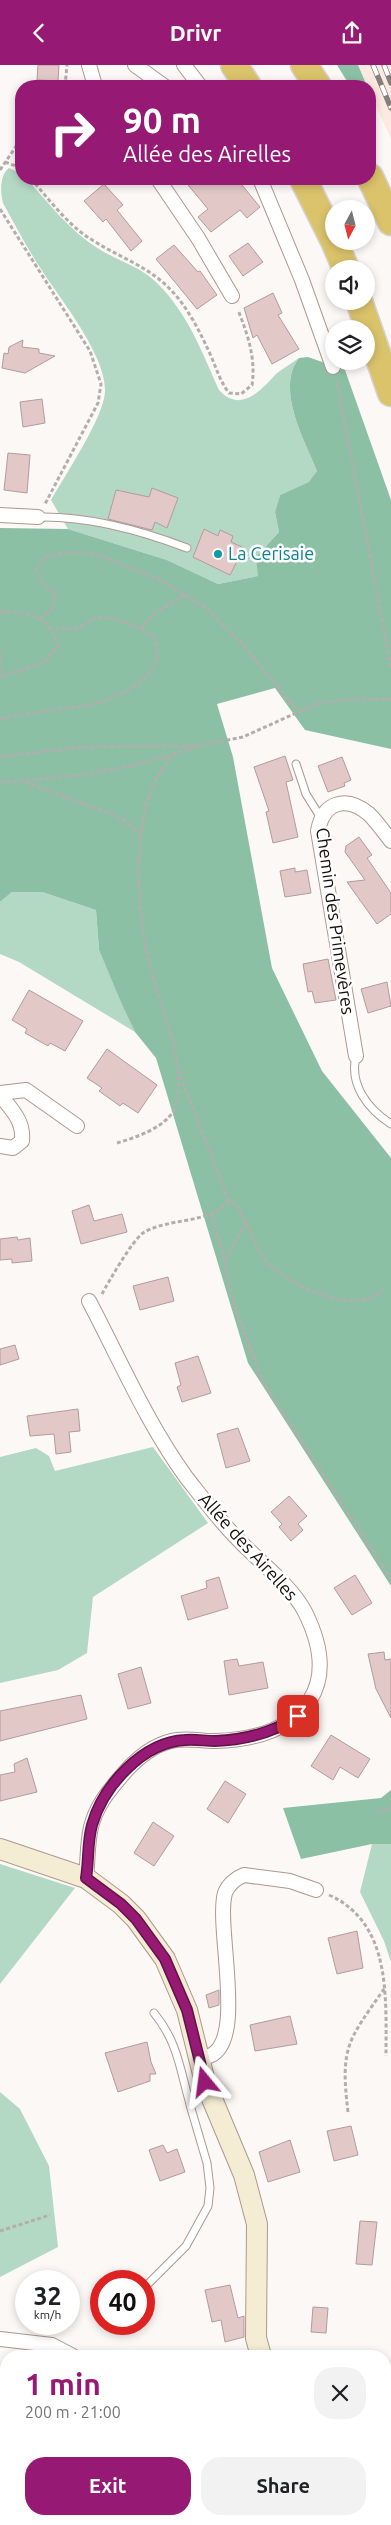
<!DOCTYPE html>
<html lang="en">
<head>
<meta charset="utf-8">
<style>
  body { margin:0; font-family:Ubuntu,sans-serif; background:#f2f2f2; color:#202124; height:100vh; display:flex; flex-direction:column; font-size:19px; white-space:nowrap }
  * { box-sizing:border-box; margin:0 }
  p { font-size:16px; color:#757577 }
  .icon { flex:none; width:28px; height:28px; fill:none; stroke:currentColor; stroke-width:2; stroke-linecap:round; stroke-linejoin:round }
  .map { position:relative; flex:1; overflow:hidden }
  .drawer { position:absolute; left:0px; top:2285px; width:391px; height:175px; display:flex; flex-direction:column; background:#fff; border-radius:20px 20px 0 0; box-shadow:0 2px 8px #0003 }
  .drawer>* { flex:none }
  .top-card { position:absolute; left:15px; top:15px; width:361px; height:105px; border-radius:20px; box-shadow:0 2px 8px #0003; background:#961a73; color:#fff; overflow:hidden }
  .needle { width:32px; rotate:187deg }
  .buttons { position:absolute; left:325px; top:135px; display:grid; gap:10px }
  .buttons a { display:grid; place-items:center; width:50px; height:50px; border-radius:50%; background:#fff; box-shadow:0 2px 8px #0003; font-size:25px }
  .speed { position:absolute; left:15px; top:2205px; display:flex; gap:10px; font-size:25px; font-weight:700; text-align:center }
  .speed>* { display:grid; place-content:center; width:65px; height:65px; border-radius:50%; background:#fff; box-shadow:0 2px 8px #0003; line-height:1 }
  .speed small { font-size:12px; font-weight:400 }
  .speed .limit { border:8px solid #d22; background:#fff; color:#111 }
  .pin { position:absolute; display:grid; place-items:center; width:42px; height:42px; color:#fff; margin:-21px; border-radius:10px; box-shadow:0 2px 8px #0006 }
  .me { position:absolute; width:55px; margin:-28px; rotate:344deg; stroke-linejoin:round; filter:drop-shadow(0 0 4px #0008) }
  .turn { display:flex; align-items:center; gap:18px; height:105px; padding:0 25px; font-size:22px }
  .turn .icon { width:65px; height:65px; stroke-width:2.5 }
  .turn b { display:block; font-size:35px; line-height:42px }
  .round { display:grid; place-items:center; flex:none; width:52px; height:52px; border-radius:20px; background:#f2f2f2 }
  .head { display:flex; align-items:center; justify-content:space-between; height:85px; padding:0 25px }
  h1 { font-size:30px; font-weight:700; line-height:38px; color:#961a73 }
  .cta { display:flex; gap:10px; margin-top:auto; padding:10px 25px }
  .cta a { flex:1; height:58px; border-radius:20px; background:#961a73; color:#fff; font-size:20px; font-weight:700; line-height:58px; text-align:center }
  .cta a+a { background:#f2f2f2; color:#202124 }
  header { display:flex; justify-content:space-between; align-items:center; height:65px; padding:0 25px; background:#961a73; color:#fff; font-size:22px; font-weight:700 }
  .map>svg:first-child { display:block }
  .built { fill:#fce9e1 }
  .green { fill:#b3d8c4 }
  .forest { fill:#8cc0a4 }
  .building { fill:#e2c9c8; stroke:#b39b99 }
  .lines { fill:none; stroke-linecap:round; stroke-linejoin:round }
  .lane-casing { stroke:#ad988f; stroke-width:9 }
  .street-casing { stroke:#ad988f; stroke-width:16 }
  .secondary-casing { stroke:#ad988f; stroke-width:22 }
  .highway-casing { stroke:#d5d4d3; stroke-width:29 }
  .path { stroke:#b3aeac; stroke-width:3; stroke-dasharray:4 2.5; stroke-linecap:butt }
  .lane { stroke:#fff; stroke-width:7 }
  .street { stroke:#fff; stroke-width:14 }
  .secondary { stroke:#f4edd3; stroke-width:20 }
  .highway { stroke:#dbc36c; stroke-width:26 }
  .rail-casing { stroke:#847f7c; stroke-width:5.5 }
  .rail { stroke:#fff; stroke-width:4; stroke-dasharray:11; stroke-linecap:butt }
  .route-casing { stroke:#62114b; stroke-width:12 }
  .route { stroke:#961a73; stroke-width:9 }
  .culture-dot { fill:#0f9aa8; stroke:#fff; stroke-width:2 }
  .labels { text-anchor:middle; stroke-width:5; stroke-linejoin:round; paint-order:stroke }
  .culture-label { font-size:18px; fill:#0d838f; stroke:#fff; text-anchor:start }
  .street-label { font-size:18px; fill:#150e0a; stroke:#fff }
</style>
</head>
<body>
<header><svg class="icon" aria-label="back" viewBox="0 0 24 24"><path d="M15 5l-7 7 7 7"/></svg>Drivr<svg class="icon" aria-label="share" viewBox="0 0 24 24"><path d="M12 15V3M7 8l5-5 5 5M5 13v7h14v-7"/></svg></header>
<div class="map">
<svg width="391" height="2460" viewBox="0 0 391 2460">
  <rect width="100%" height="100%" fill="#fcf8f6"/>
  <path class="built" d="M358,0H391V73L370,29V21H367Z"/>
  <path class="green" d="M9,103L21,108V114L28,115C50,140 70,166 99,184C118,196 142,202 158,219C188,249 202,287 219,325C241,349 261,325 276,309C283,303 292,298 299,293C275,324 305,376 317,406L310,417L280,430L275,447L279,467L256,492L259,511L218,519L167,495L68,464L51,435C64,412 104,352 105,327C107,291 60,234 41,204C27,183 15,160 3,138C0,127 0,109 9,103Z
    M12,827H42L96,845L99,885L135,967L19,897L0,889V837Z
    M153,1382L208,1458L93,1532L87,1588L58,1605L0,1618V1392L36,1383L49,1391L55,1406Z
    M372,1779H391V1897L384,1876L360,1827Z
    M0,1799L75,1823L0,1919Z
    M0,2027L20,2044L49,2101L58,2182L0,2212Z"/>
  <path class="forest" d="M337,0H358L367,21H350Z
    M308,292L345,305L391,435V684L305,665L275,623L217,639L233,692L272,903L322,1006L391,1093V1521L248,1298L156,993L135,967L121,937L99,885L96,845L42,827H12L0,837V463L68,464L167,495L218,519L258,511L256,492L279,467L275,447L280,430L309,417L317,406C305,376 275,324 299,293Z
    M391,1725V1779H372L301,1794L283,1743L381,1733Z"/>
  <path class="building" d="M38,0H59L58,16L37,15Z
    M183,114H237L260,142L247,153L240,145L211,167L198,152L208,144Z
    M104,119L123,140L117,145L142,176L131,186L106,154L103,157L84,136Z
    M248,178L263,197L243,211L229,191Z
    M174,180L198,207L200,206L217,230L197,244L156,194Z
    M273,228L282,248L278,250L299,284L272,299L257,270L253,273L244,243Z
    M23,275L22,282L39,284V288L55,291L25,308L2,303L4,288L8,289L9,282Z
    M42,334L45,358L23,362L20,337Z
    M8,388L30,390L27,428L4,425Z
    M152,423L178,433L167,463L155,457L152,465L108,454L116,425L149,432Z
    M204,464L218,471L220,465L233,471L231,477L244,483L230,510L193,492Z
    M285,691L293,715L286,717L298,772L273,778L266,747L269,746L254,702Z
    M342,692L351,715L344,718L345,721L328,727L318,701Z
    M359,772L372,790L367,793L391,828V849L377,859L347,817L365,815L345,787L346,781Z
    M295,803V807L307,805L311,828L285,832L280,806Z
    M328,894L336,935L315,938L312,926L308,927L303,899Z
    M387,917L391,941L368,948L361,924Z
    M29,925L83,956L65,986L50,978L48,981L25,968L27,964L12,955Z
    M107,984L157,1020L138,1048L123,1038L120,1041L99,1026L102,1023L87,1013Z
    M89,1140L94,1156L122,1149L127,1167L81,1179L72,1146Z
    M17,1172L18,1175L30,1173L32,1196L12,1198V1194L0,1195V1174Z
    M168,1212L174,1236L140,1245L133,1221Z
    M15,1280L19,1294L0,1300V1284Z
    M198,1291L211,1328L182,1337L177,1322L181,1320L175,1298Z
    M78,1344L80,1366L69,1367L71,1387L56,1389L54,1369L30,1371L27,1351Z
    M238,1363L250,1396L226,1403L217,1369Z
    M289,1431L307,1451L298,1459L303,1465L291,1476L279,1462L282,1459L271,1447Z
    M355,1510L372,1538L352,1550L334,1523Z
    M219,1512L228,1543L188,1555L181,1531L207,1523L206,1516Z
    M384,1587L385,1595L391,1594V1653L376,1624L368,1589Z
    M237,1594L239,1601L263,1597L268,1623L229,1630L224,1596Z
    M141,1602L151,1638L128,1644L118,1609Z
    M81,1630L87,1654L0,1676V1646Z
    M331,1670L370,1694L358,1713L340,1702L333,1715L311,1701Z
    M27,1693L37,1727L0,1736V1710L15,1707L14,1699Z
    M225,1716L246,1729L228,1758L207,1744Z
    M153,1757L174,1771L154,1801L134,1788Z
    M357,1866L363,1903L337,1909L328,1873Z
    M219,1925V1940L209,1943L206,1930Z
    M290,1951L297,1979L255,1986L250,1960Z
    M147,1977L151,1997L156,2009H150V2016L118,2027L105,1988Z
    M351,2061L358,2090L334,2096L327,2066Z
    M290,2075L300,2107L268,2117L259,2087Z
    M163,2080L167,2088L177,2084L185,2107L160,2116L149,2085Z
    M360,2156L377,2157L372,2200L356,2199Z
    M230,2220L238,2253L244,2251V2272L225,2277L221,2255L212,2257L205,2225Z
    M313,2242L328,2243L326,2268L311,2267Z"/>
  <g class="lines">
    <g class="lane-casing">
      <path id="lane" d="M38,452C88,451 140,465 187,483
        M296,699L306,729L321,753
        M356,991C349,1020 368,1044 391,1059
        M154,1948C178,1977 180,2005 190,2039
        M144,2223L186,2181L208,2141L210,2123L207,2098L190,2040L194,2029L204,2019
        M117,2261L125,2259
        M61,2454L62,2460
        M2,2457L6,2414
        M278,2459L284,2460"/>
    </g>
    <g class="street-casing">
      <path id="street" d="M89,0L95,21
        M135,0L164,21
        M184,0L200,21
        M158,114L198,173L232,231
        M260,114L302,215L333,302
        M0,450L38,452
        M356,991L318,766C323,737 346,730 369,749C377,757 384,767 391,776
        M0,1028L26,1025L77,1061
        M0,1030C12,1045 24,1056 22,1076L13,1083L0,1081
        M86,1813C88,1796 87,1779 91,1762C96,1742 107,1728 119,1714C132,1698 150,1681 171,1676C185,1672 200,1676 215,1676C250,1675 290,1667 310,1635C327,1608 319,1575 305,1547C290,1518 254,1493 232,1468C216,1451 201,1431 186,1412C147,1358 120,1295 89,1236
        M197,1986L206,1992C249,1983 215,1863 225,1828C228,1820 236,1813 244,1810L290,1816L316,1825
        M0,2274L52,2280L73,2291"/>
    </g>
    <g class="secondary-casing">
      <path id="secondary" d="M0,1784L86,1813L121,1839L136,1854L165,1894L187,1945L205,2017L244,2110L257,2159L256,2273L261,2291
        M314,2454L315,2460"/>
    </g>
    <g class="highway-casing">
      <path id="highway" d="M234,0L248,21
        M304,0L318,21
        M370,112L391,157
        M303,114L334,176
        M334,176L346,204
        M359,236L391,328"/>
    </g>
    <path class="path" d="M65,21L67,0
      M5,97L21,103
      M0,105L21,74
      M31,114C49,134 66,158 89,173C116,191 146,200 169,223C188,242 200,267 211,291C217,305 220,316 229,328L241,329L252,320C256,294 248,270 238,245
      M0,144L90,286L101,319L98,338L45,439
      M337,317L391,602
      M0,547C31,547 49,550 58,582L43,598L0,612
      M41,554L51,545L56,531L42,517L36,505L45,492L69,487L97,489L162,516L205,542L242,579L299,647
      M141,564L155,548L185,530
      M0,589V610
      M0,653C17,651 33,648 49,645C62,643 75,643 88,640C118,634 173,609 153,571C136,562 114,549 93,554C86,557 81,563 72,564C65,565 60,562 53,565
      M0,692L80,682L197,681L243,672L316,639L347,634H391
      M0,717C65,713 132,706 194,682
      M25,717L121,753L141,769
      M178,1005L229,1136L236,1140L246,1158L225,1196L228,1216L236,1244L262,1315L391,1514
      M117,1078C137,1072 172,1061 177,1037C185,1001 165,952 155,918C137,864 131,776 152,723C156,712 166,701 172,690
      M211,1148L225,1196
      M246,1159C252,1170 258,1186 266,1196C283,1216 337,1242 363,1235C370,1234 377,1229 383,1225
      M102,1229C109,1216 132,1176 143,1168C169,1152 208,1160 229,1136
      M377,1747L391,1743
      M329,1830C391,1858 386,1930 386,1991
      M348,2047C340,1981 348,1976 384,1924
      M0,2166L50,2150"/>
    <use href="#lane" class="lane"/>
    <use href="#street" class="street"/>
    <use href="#secondary" class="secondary"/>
    <use href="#highway" class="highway"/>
    <g class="rail-casing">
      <path id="rail" d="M373,0L391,43
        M384,0L391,18"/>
    </g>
    <use href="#rail" class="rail"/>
  </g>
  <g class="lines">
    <g class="route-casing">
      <path id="route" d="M205,2017L187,1945L165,1894L136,1854L121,1839L86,1813C89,1796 87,1778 92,1760C103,1721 143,1677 185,1675C195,1674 205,1676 215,1676C245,1675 273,1668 298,1651"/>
    </g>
    <use href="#route" class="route"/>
  </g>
  <circle class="culture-dot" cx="218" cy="489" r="5"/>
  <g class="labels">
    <g class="culture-label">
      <text x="228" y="495">La Cerisaie</text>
    </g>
    <g class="street-label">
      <text transform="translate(335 856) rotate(82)" y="6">Chemin des Primevères</text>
      <text transform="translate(248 1482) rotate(48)" y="6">Allée des Airelles</text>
    </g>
  </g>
</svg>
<div class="buttons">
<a><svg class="needle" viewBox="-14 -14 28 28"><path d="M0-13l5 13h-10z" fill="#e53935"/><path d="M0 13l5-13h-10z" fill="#757577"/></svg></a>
<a><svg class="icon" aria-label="sound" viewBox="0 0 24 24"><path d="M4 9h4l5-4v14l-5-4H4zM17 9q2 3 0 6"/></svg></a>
<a><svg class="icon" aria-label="layers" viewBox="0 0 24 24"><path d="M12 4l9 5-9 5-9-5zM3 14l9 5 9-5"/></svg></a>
</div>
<div class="speed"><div>32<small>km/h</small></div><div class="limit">40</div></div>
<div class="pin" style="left:298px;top:1651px;background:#d93025"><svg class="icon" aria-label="arrive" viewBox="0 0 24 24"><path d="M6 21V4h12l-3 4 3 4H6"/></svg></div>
<svg class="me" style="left:205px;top:2017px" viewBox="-20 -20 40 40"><path d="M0-17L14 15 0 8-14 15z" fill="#961a73" stroke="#fff" stroke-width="4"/></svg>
<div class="top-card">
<div class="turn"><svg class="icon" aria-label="right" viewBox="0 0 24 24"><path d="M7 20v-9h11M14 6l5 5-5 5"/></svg><div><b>90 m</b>Allée des Airelles</div></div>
</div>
<section class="drawer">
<div class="head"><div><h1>1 min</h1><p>200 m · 21:00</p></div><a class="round"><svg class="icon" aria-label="close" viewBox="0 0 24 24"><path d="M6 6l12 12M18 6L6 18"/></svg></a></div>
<div class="cta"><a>Exit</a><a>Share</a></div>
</section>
</div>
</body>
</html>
